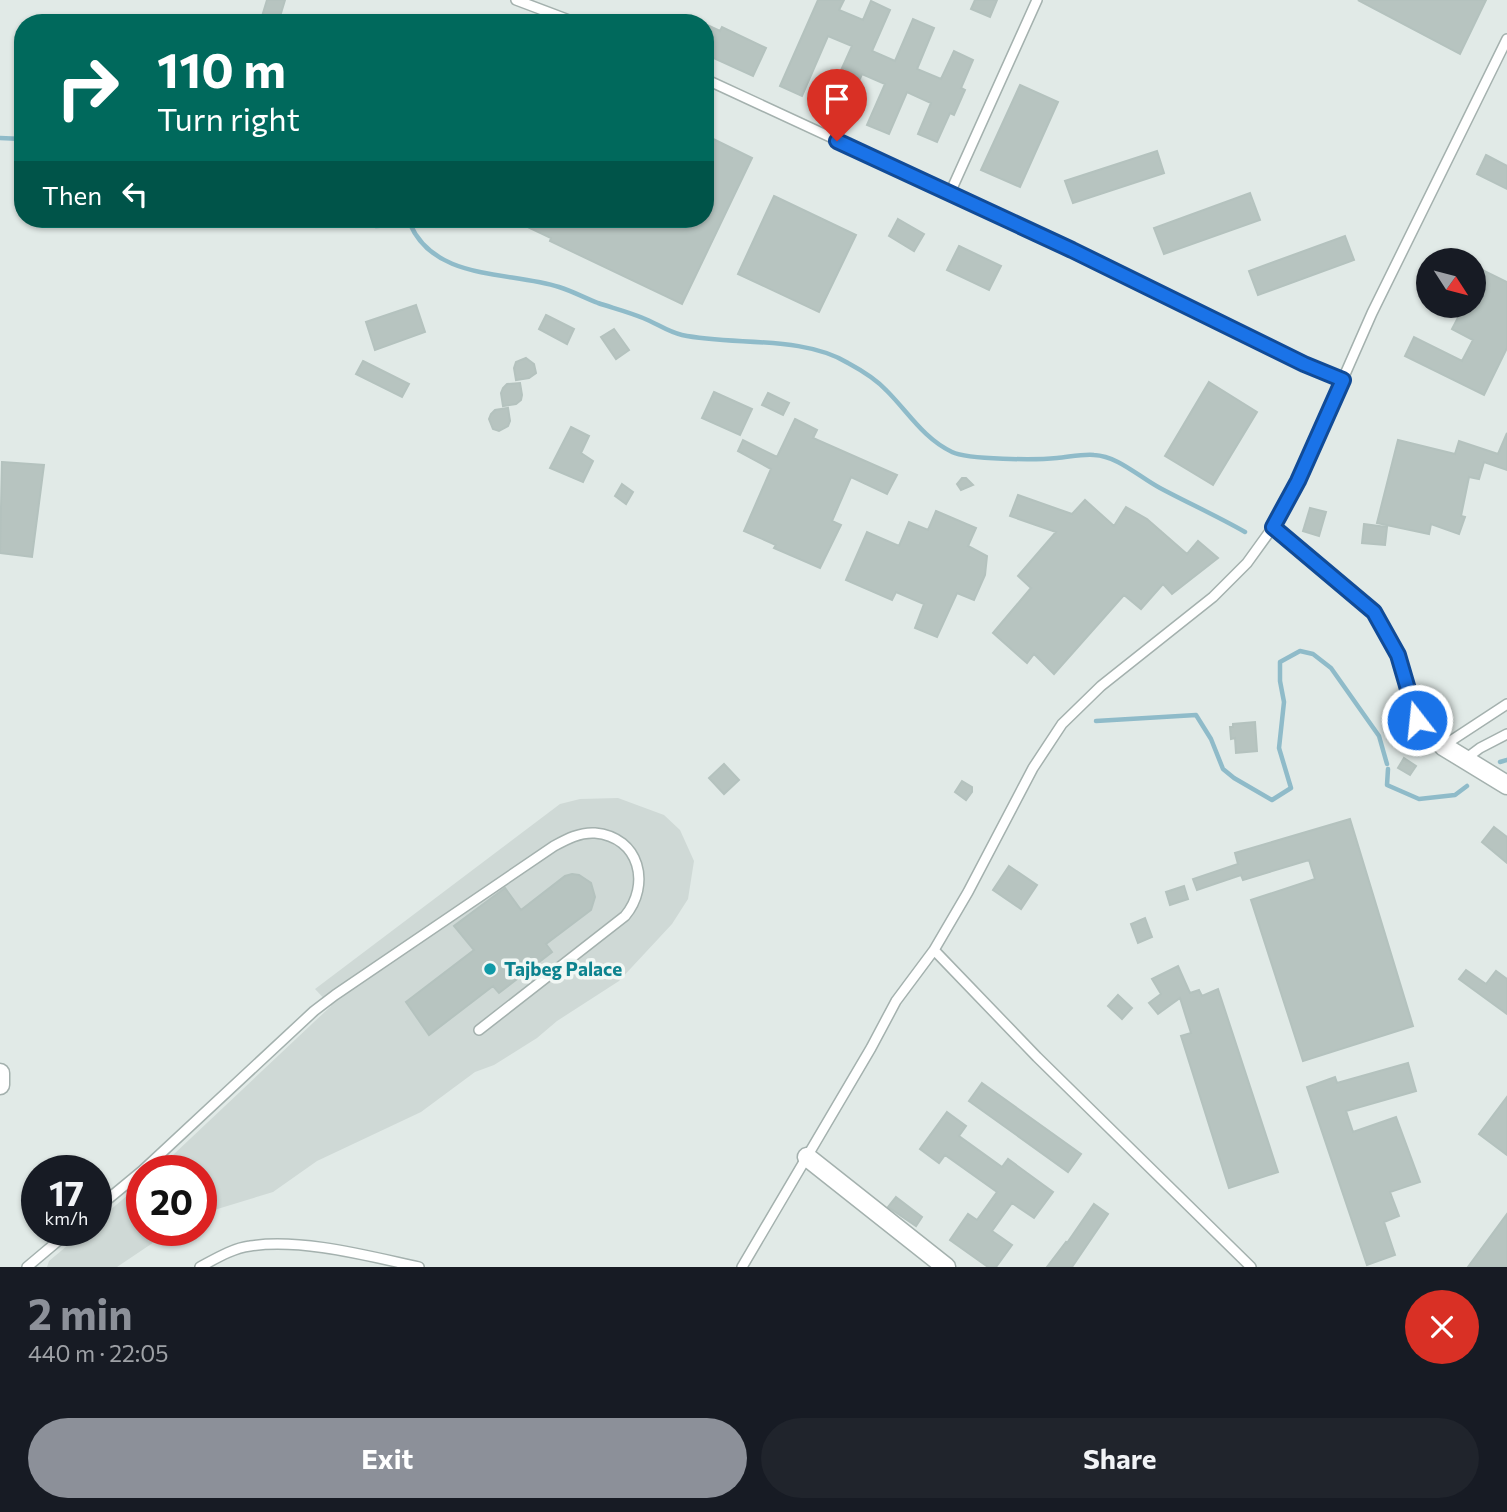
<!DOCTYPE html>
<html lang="en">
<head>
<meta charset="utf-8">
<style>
  body { margin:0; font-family:Commissioner,sans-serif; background:#20242c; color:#f1f3f6; height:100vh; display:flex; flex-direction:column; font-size:26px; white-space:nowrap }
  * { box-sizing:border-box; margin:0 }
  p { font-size:23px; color:#9ea1a6 }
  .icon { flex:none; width:38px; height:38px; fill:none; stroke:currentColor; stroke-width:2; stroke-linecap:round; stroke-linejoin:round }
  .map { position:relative; height:1267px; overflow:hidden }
  .side { display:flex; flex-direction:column; background:#171b24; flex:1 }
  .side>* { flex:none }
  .banner { position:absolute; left:14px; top:14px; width:700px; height:214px; border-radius:28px; box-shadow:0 2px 5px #0004; background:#00695c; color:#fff; overflow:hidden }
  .needle { width:46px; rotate:126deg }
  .buttons { position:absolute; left:1416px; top:248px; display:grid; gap:14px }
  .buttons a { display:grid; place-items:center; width:70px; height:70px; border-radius:50%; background:#171b24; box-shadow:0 2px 5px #0004; font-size:35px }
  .speed { position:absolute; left:21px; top:1155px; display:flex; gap:14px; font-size:35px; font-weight:700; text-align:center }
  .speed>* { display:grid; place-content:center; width:91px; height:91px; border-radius:50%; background:#171b24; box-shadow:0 2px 5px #0004; line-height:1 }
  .speed small { font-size:18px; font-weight:400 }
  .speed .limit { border:10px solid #d22; background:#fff; color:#111 }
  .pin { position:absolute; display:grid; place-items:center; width:60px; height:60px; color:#fff; margin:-72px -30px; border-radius:50% 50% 50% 0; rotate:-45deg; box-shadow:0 0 7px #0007 }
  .pin .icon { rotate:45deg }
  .me { position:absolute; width:77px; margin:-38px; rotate:344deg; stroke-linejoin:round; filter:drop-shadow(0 0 5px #0008) }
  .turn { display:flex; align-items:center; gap:24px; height:147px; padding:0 28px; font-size:32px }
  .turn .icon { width:91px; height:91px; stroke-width:2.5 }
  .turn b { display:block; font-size:49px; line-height:60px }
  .then { display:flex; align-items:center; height:66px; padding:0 28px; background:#0003; gap:14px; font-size:26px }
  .round { display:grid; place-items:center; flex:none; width:74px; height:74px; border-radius:37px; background:#20242c }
  .head { display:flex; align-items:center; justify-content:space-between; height:119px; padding:0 28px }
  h1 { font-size:42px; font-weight:700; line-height:52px; color:#8c9099 }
  .cta { display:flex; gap:14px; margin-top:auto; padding:14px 28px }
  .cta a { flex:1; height:80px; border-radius:42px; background:#8c9099; color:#fff; font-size:28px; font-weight:700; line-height:80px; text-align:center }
  .cta a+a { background:#20242c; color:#f1f3f6 }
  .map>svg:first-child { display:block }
  .built { fill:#cfd9d6 }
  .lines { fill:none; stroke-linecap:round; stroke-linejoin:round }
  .stream { stroke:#8fbbc9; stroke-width:4.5 }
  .building { fill:#b7c4c0; stroke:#b4c2be; stroke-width:2 }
  .lane-casing { stroke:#a4b1ae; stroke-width:12 }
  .street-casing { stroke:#a4b1ae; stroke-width:21 }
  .lane { stroke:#fff; stroke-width:9 }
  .street { stroke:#fff; stroke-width:18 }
  .route-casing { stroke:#114b97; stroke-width:18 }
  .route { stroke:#1a73e8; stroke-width:12 }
  .culture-dot { fill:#0f9aa8; stroke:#f1f7f4; stroke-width:2.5 }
  .labels { text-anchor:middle; stroke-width:7; stroke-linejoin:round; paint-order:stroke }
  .culture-label { font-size:19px; font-weight:bold; fill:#0d838f; stroke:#f1f7f4; text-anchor:start }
</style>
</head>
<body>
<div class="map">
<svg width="1507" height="1267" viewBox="0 0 1507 1267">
  <rect width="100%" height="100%" fill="#e1eae7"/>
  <path class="built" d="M618,798L664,815L680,830L694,861L688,899L672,924L619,981L557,1021L537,1038L494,1065L475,1072L421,1112L317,1161L273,1192L201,1214V1171H156L331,1006L315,989L560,804L580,799Z
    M142,1183V1230H172L117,1267H47L49,1261L86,1230H96V1222Z"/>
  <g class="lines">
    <path class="stream" d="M0,138L23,139
      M363,219L376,226L410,224C435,281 508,271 559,287C572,291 585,298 598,303C613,308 629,312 643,318C656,323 668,332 682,335C733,346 802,335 848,363C861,370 877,380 887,391C908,412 924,439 952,452C968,460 1037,460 1057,458C1069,457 1082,454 1094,455C1118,456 1139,477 1160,488C1188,503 1217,516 1245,532
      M1096,721L1196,715L1211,739L1223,769L1234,778L1272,800L1291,788L1279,748L1284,702L1280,681V662L1300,651L1313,654L1331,668L1379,736L1387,764
      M1500,762L1507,760
      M1388,769L1387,785L1419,799L1455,795L1467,786"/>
  </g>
  <path class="building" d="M267,0H285L278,23H260Z
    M818,0H844L839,10L863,20L871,1L890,10L872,51L895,61L913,19L934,28L917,69L941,79L954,51L973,60L961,88L965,90L954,115L950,113L937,142L918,134L931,103L907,92L889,134L867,125L885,84L862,74L845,114L825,106L852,46L828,36L802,96L780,86Z
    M975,0H997L990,17L971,9Z
    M1358,0H1486L1460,54Z
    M705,24L720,31L722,27L766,48L753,76L705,54Z
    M1020,85L1058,102L1020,187L981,170Z
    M705,135L752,158L682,304L550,241L551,238L511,219H705Z
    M1157,151L1164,173L1073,203L1065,181Z
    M1486,155L1507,166V189L1477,174Z
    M1250,193L1260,220L1164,254L1154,228Z
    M774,196L856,235L819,312L738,274Z
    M898,219L924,234L914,251L889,236Z
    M1345,236L1354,260L1258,295L1249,271Z
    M959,246L1001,266L989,290L947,270Z
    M1474,266L1507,282V348L1484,395L1405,356L1414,337L1462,361L1473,340L1452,329L1464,306H1474Z
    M416,305L425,332L375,350L366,322Z
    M546,315L574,329L567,344L539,329Z
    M614,329L629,350L616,359L601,337Z
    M526,358L534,364L536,373L529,378L516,380L514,368L516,362Z
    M363,361L409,384L402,397L356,374Z
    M1209,382L1257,412L1213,485L1165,456Z
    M520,383L522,395L521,400L516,404L503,406L501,393L503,388L507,384Z
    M714,392L752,409L740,435L702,418Z
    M768,393L789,403L783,415L762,405Z
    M508,408L510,421L508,426L499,431L493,429L489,419L491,414L495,410Z
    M795,419L817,430L813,438L897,475L887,494L851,477L832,521L841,525L820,568L774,548L776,545L744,531L771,469L738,451L743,440L777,457Z
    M571,427L589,436L581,453L593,461L583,482L550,468Z
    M1507,433V470L1484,462L1479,479L1469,477L1461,516L1465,517L1459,534L1431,524L1429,534L1377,523L1398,440L1455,454L1459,441L1498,454Z
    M2,462L44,465L32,557L0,553Z
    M962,478H966L973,485L961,490L957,484Z
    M622,484L633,492L626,504L615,496Z
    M1018,495L1072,514L1085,500L1114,526L1126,507L1147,519L1187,554L1198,541L1218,558L1172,594L1163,584L1141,609L1124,595L1054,674L1034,654L1027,663L993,633L1031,588L1018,576L1056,532L1010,516Z
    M1310,508L1326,512L1319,536L1303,531Z
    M936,511L976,528L968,546L987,556L985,575L974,600L957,593L937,637L915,628L924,604L896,592L892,600L846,580L867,532L899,546L909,522L928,530Z
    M1364,524L1387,527L1385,545L1362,543Z
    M1255,722L1257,751L1236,753L1235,738L1231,739L1230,727H1233V724Z
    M1404,758L1416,766L1410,775L1398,768Z
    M724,764L739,780L724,794L709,778Z
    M962,781L972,787V792L966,800L955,792Z
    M1350,819L1413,1026L1303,1061L1251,900L1315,879L1309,860L1243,880L1241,875L1197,890L1193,879L1238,864L1235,853Z
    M1494,827L1507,837V863L1482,842Z
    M1009,866L1037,885L1021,909L993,890Z
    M572,874L579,875L591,883L595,897L591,910L546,944L552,952L499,993L493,986L429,1035L406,1002L474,950L454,926L505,888L521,910L565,876Z
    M1184,886L1188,899L1170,905L1166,892Z
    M1145,918L1152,937L1138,943L1131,924Z
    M1178,966L1190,993L1199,990L1202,996L1218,989L1278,1172L1229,1188L1181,1036L1191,1033L1180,998L1158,1014L1149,1003L1161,994L1152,979Z
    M1466,970L1486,984L1496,971L1507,979V1014L1459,979Z
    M1118,995L1132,1008L1122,1019L1108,1006Z
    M1408,1063L1416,1091L1346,1111L1353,1132L1396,1117L1420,1182L1390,1192L1399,1216L1384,1222L1395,1255L1367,1265L1307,1087L1335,1077L1337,1083Z
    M982,1083L1081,1154L1068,1172L969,1101Z
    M1507,1097V1155L1479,1134Z
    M947,1112L966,1126L959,1136L1002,1167L1008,1159L1053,1192L1034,1218L1012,1203L992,1231L1012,1245L996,1267H988L950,1240L968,1214L977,1220L997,1192L945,1155L939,1163L920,1149Z
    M896,1197L922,1217L916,1226L888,1207Z
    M1094,1204L1108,1214L1072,1267H1047L1066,1242L1067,1243Z
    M1507,1214V1267H1468Z"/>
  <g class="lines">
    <g class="lane-casing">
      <path id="lane" d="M516,0L577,23
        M705,79L1072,249L1304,364L1343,380
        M950,193L1037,0
        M1273,527L1374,612L1398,655L1417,720L1443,746L1507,704
        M1464,760L1480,748L1507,734
        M142,1171L314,1011L335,995L554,846C567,839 580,832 595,833C640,837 651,885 625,916L479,1030
        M96,1209L142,1171
        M27,1267L71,1230
        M200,1267C215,1259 233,1248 250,1246C301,1238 368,1256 419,1267
        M742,1267L871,1048L896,1001L934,950
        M1251,1267L1037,1057L934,950L968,892L1033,768L1062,724L1101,686L1213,597L1247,563L1273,527L1298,481L1372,313L1507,39"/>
    </g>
    <g class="street-casing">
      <path id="street" d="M1443,746L1507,785
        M0,1073V1085
        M807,1157L946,1267"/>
    </g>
    <use href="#lane" class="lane"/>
    <use href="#street" class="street"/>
  </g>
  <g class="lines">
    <g class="route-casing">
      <path id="route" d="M837,141L1072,250L1304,364L1343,380L1298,481L1273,527L1374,612L1398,655L1417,720"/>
    </g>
    <use href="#route" class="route"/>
  </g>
  <circle class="culture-dot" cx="490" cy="969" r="7"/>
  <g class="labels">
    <g class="culture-label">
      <text x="504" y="976">Tajbeg Palace</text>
    </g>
  </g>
</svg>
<div class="buttons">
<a><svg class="needle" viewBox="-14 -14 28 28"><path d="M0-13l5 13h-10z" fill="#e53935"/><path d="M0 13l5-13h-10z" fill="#9ea1a6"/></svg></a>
</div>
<div class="speed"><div>17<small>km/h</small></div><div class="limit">20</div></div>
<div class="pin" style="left:837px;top:141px;background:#d93025"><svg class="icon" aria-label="arrive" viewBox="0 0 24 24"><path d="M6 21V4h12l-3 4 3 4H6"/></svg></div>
<svg class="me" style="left:1417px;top:720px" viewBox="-20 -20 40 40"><circle r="17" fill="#1a73e8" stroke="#fff" stroke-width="3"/><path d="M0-11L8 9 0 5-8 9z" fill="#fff"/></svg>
<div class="banner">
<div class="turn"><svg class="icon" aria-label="right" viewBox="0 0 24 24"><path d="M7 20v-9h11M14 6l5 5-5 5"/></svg><div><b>110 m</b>Turn right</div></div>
<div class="then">Then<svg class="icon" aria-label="left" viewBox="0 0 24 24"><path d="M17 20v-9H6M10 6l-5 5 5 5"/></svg></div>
</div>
</div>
<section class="side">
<div class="head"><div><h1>2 min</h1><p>440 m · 22:05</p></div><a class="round" style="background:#d93025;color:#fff"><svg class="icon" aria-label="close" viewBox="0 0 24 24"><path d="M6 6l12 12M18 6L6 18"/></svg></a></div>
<div class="cta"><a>Exit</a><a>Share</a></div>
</section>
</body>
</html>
